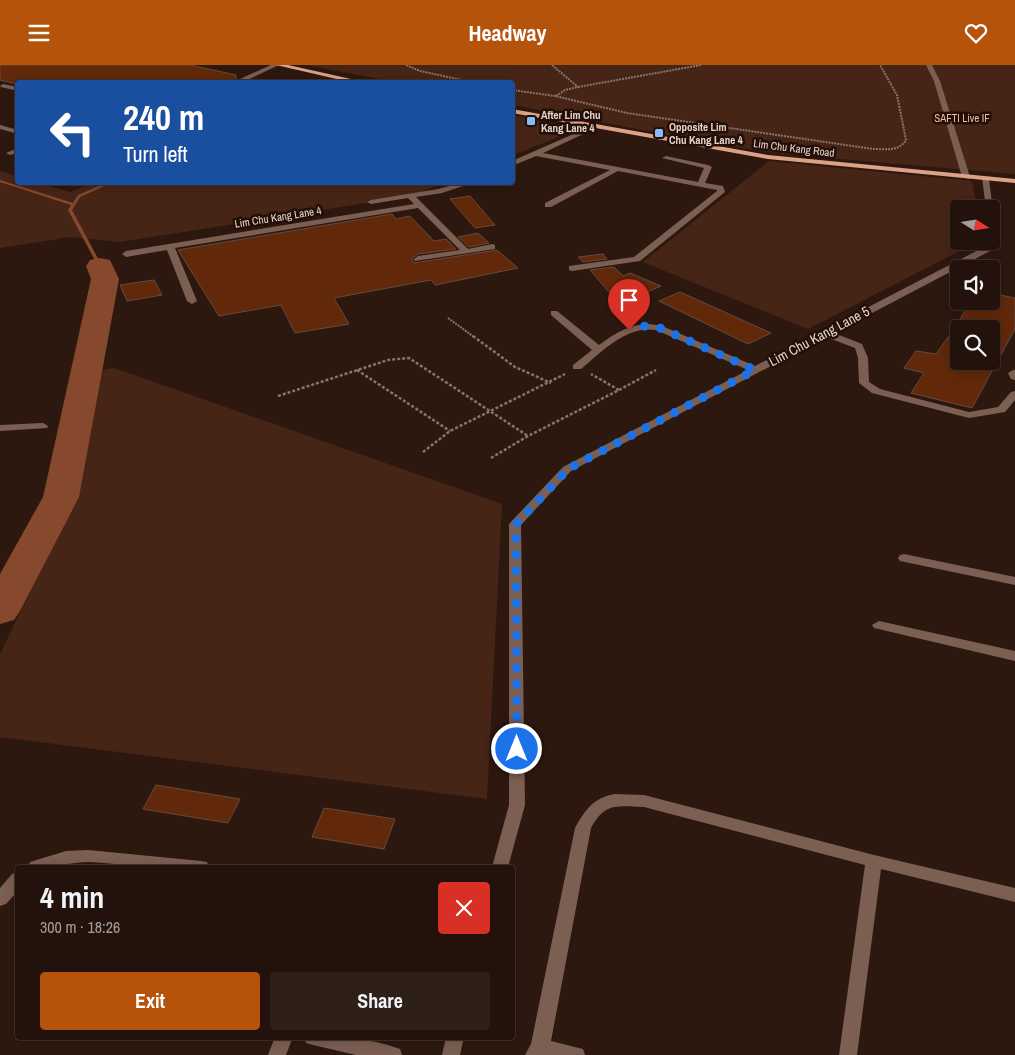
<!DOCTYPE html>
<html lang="en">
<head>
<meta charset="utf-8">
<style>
  body { margin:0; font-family:"Archivo Narrow",sans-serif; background:#2e2019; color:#f1f3f6; height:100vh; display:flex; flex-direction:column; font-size:19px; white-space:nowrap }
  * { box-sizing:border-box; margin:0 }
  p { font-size:16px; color:#a29e9d }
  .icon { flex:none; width:28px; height:28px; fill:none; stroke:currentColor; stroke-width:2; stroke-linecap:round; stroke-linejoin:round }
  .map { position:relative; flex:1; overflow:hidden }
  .details { position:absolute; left:15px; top:800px; width:500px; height:175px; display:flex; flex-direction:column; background:#22120b; border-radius:5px; box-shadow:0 2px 12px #0003,0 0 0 1px #3f322c }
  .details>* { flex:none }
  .hud { position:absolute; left:15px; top:15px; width:500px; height:105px; border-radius:5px; box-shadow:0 2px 12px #0003,0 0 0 1px #3f322c; background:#1a4fa0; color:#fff; overflow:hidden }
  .needle { width:32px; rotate:102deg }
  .tools { position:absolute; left:950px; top:135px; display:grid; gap:10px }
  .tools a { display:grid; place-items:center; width:50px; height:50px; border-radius:5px; background:#22120b; box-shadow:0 2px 12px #0003,0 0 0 1px #3f322c; font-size:25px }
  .pin { position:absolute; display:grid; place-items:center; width:42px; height:42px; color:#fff; margin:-51px -21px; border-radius:50% 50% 50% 0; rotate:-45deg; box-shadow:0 0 5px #0007 }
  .pin .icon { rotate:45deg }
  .me { position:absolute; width:55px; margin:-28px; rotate:0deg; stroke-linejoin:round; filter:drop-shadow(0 0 4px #0008) }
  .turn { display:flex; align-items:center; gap:18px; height:105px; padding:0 25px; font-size:22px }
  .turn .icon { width:65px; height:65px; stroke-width:2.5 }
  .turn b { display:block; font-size:35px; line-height:42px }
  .round { display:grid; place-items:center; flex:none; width:52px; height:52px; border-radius:5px; background:#2e2019 }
  .overview { display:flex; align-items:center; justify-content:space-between; height:85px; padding:0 25px }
  h1 { font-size:30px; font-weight:700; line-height:38px }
  .action { display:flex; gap:10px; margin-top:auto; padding:10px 25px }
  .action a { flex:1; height:58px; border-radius:5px; background:#b45309; color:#fff; font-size:20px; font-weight:700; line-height:58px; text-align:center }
  .action a+a { background:#2e2019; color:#f1f3f6 }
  header { display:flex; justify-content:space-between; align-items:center; height:65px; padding:0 25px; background:#b45309; color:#fff; font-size:22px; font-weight:700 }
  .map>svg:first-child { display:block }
  .green { fill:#472516 }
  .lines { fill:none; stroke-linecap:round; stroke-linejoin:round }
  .stream { fill:#87492e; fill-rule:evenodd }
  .river { fill:#87492e; fill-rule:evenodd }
  .building { fill:#62280a; stroke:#644b40 }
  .path-far1 { stroke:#87756d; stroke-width:2; stroke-dasharray:2 1; stroke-linecap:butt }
  .path { stroke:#87756d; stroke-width:2.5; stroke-dasharray:3 2; stroke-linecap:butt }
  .minor { fill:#7c5f53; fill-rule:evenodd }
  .major { fill:#dca187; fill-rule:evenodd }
  .route { stroke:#1a73e8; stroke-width:9; stroke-dasharray:0 16.2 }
  .poi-dot { fill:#86bbfb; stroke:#230f06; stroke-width:2 }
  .labels { text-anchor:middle; stroke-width:5; stroke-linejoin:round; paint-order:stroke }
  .far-poi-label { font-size:11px; font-weight:bold; fill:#e4d5ce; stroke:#230f06; text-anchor:start }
  .far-park-label { font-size:11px; fill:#f3baa2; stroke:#230f06 }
  .far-street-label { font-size:11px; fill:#e4d5ce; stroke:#230f06 }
  .street-label { font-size:14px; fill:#e4d5ce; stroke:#230f06 }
</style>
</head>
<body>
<header><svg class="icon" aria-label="menu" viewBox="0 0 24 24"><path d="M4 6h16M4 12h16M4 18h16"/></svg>Headway<svg class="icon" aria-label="heart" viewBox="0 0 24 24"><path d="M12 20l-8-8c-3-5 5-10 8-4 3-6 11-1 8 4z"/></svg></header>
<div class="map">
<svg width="1015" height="990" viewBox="0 0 1015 990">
  <rect width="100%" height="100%" fill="#2d180f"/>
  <path class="green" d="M306,0H1015V109L782,89L704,77L513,40L512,18L396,17Z
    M513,50L579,64L513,90Z
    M769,96L972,116L977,144H959V176H979L808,264L643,197Z
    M0,106L17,111L18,118H39L70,127L92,118H444L410,131L120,177L70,172L0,183Z
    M114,303L502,439L487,734L0,672V589L74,436L101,305Z"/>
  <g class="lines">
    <path class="stream" d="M0,115L73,138L78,130L106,118H110L109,119L80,132L72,145L102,201V202L98,201L68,145L71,140L0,117Z"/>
    <path class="river" d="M100,193L110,195L119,214L79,432L20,546L14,555L0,559V509L43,432L91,214L86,201L90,195Z"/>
  </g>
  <path class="building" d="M0,0H190L236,10V14L229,18H12L0,15Z
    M470,131L495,160L475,163L450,134Z
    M392,149L396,154L410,151L434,176L446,174L456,184L418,189L412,194L414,198L497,185L518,203L435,220L431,215L334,233L349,259L295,268L281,240L219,251L178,185Z
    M478,168L489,178L469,182L458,172Z
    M603,189L607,194L583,197L578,192Z
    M614,202L623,211L630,208L661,221L629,235L608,226L590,205Z
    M154,215L162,230L127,236L120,220Z
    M680,227L740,254L771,268L748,279L659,236Z
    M991,228L1015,233V264L972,343L911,328L924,308L904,303L916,286L936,289L959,257V296H991V263L959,256L971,236H991Z
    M156,720L240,734L228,758L143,744Z
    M324,743L395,754L384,784L312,772Z"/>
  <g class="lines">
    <path class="path-far1" d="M406,0L420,6L476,18
      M552,0L578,22
      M512,25L555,31L627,48L873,84C885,84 899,87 906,75L897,30L880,0
      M556,31L565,25L578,22L701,0
      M448,253L474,272"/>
    <path class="path" d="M473,271L515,302L551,318
      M357,305L450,366
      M619,325L656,305
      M278,331L388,295L409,293L528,371
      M423,387L450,366L565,309
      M491,393L528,371L619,325L591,309"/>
    <path class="minor" d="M271,0H279L241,18H231Z
      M926,0H932L940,16L970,112L969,114L962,112L934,16Z
      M3,19L18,22V26L1,22L0,21Z
      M0,60L18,65V69L0,64Z
      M594,60L597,62L596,63L543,88L698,117L704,103L662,93L666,91L708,100L712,102L705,118L723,121L725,127L640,196L572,206L569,205V201L634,192L717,126V125L618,106L551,142H545V138L610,105L536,91L512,101V96Z
      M18,83V88L10,90L6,88Z
      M982,112L989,114L993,146L986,144Z
      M461,118H472L442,128L416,132L468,184L492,179L495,180V184L415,196L414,194L418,191L460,185L418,143L175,183L197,236L192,239L187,236L167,185L126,192L122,189L126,186L414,139L408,133L371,139L367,137L371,135L438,124Z
      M991,150L995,152L1000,177L994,184L834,268L862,279L868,293L869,317L880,324L969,347L998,342L1011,327L1015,326V335L1005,347L969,353L872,328L859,318L858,293L855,283L826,272L571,406L521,460L525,740L508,802H492L509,740V459L563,402L748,305L656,265C627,260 601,287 581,304H573V300L592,285L551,250V246H557L599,280C619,265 637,255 662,261L755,301L819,268L820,266L824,265L988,180L992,177Z
      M1013,305H1015V315L1011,314L1008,308Z
      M43,358L48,361L47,363L0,366V360Z
      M904,489L1015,512V520L900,496L898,493L900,490Z
      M879,556L1015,586V596L874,563L872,560Z
      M615,729L644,730L874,790L1015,823V837L881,804L857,990H839L865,800L644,742C617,741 605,737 591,763L551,976L583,984L585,990H525L531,979L575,763C585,745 593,733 615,729Z
      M88,785L201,796L207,797L209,802C170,807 129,799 89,797C68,797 49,805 28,802L30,797L66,786Z
      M18,808V826L6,839L0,841V823L12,809Z
      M275,972H293L286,990H268Z
      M304,972C337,972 368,972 400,984L402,990H356L313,980L306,978Z
      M446,972H464L460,990H442Z"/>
    <path class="major" d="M276,0H288L369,18H354Z
      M512,44L768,90L1015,114V118L768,94L512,48Z"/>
  </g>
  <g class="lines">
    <path class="route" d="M517,684L516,459L568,404L755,305L660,263L643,261L629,265"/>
  </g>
  <g class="poi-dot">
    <rect x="526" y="51" width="10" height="10" rx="2.5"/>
    <rect x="654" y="63" width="10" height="10" rx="2.5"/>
  </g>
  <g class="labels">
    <g class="far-poi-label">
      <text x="541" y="54">After Lim Chu<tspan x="541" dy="13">Kang Lane 4</tspan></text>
      <text x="669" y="66">Opposite Lim<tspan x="669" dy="13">Chu Kang Lane 4</tspan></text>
    </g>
    <g class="far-park-label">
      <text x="962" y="57">SAFTI Live IF</text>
    </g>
    <g class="far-street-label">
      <text transform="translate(794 83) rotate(7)" y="4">Lim Chu Kang Road</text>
      <text transform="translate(278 152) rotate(-9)" y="4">Lim Chu Kang Lane 4</text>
    </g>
    <g class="street-label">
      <text transform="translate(819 271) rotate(-28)" y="5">Lim Chu Kang Lane 5</text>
    </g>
  </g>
</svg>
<div class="tools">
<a><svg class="needle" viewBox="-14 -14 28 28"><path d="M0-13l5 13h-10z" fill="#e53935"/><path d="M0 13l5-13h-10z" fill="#a29e9d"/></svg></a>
<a><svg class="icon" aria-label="sound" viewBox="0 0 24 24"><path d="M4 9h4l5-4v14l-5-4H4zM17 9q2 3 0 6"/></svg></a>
<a><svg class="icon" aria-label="search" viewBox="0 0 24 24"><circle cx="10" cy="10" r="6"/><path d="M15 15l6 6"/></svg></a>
</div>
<div class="pin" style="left:629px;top:265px;background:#d93025"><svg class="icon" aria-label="arrive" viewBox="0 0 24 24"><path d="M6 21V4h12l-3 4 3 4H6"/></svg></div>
<svg class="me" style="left:517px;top:684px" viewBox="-20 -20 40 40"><circle r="17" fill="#1a73e8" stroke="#fff" stroke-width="3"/><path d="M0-11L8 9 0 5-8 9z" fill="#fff"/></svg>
<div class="hud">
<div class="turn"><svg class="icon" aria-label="left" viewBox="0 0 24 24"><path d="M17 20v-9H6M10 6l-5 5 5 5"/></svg><div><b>240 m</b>Turn left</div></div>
</div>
<section class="details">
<div class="overview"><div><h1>4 min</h1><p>300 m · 18:26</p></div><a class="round" style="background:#d93025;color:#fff"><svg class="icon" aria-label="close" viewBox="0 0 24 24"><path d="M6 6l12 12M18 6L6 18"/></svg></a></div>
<div class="action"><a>Exit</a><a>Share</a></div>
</section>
</div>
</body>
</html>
